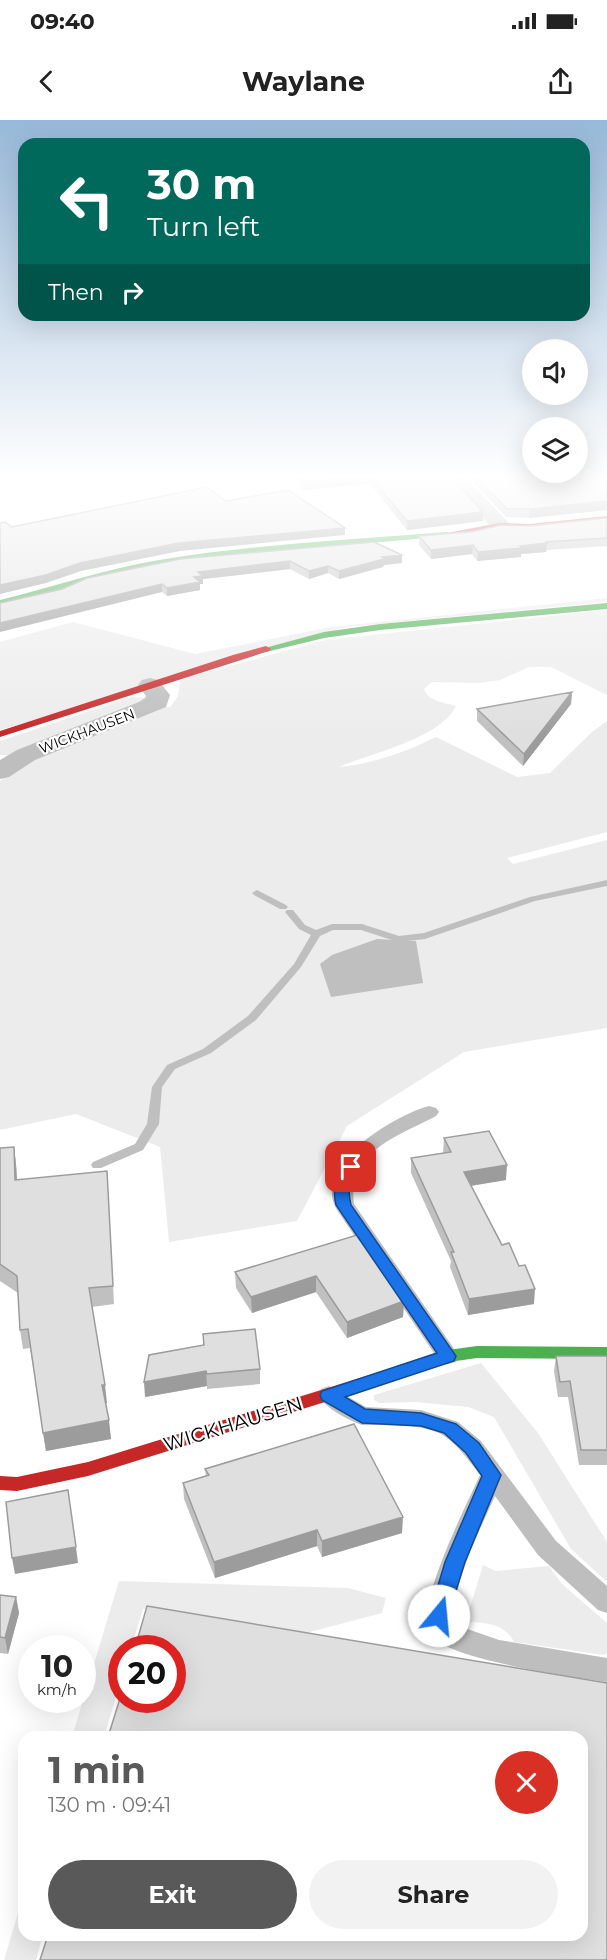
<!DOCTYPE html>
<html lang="en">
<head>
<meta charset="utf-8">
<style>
  body { margin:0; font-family:Montserrat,sans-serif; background:#f2f2f2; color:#222; height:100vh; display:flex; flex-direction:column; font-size:22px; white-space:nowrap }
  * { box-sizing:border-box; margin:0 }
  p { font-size:20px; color:#767676 }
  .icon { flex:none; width:33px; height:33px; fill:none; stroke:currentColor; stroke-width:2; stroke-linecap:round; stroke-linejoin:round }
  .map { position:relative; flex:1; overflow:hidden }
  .panel { position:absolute; left:18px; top:1611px; width:570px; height:210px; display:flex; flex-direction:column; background:#fff; border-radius:18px; box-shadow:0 6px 24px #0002 }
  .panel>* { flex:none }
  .hud { position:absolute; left:18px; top:18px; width:572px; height:183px; border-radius:18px; box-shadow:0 6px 24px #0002; background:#00695c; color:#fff; overflow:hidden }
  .controls { position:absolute; left:522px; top:219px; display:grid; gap:12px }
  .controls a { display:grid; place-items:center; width:66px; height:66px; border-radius:50%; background:#fff; box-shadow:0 6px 24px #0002; font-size:30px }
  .speed { position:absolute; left:18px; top:1515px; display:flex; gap:12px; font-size:30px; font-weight:700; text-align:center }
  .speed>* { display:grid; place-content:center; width:78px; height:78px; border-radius:50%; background:#fff; box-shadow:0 6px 24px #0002; line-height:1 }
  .speed small { font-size:15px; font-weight:400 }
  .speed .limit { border:9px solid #d22; background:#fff; color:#111 }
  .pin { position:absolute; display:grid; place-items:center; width:51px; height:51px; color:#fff; margin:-26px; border-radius:12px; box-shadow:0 3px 9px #0006 }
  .me { position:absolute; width:66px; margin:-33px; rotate:17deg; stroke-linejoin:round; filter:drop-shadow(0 0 4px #0008) }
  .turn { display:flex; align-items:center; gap:21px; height:126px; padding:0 30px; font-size:27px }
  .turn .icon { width:78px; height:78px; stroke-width:2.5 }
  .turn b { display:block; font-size:42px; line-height:51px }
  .then { display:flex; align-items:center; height:57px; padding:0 30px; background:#0003; gap:12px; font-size:22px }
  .round { display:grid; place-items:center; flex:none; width:63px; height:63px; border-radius:32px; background:#f2f2f2 }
  .head { display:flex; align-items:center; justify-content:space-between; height:102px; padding:0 30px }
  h1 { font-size:36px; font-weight:700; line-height:45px; color:#595959 }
  .button { display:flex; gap:12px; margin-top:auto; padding:12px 30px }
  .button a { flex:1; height:69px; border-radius:36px; background:#595959; color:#fff; font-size:24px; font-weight:700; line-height:69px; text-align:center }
  .button a+a { background:#f2f2f2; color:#222 }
  .status { display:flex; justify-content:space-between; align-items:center; height:42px; padding:0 30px; background:#fff; direction:ltr }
  .status svg { height:16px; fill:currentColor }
  header { display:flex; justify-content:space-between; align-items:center; height:78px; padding:0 30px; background:#fff; font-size:27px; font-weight:700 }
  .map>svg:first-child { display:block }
  .green { fill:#ececec }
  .water { fill:#bfbfbf }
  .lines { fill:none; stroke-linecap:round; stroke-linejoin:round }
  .stream { fill:#bfbfbf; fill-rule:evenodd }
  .lane { fill:#bebebe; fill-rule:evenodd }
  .street { fill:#bebebe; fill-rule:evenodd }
  .fast { fill:#4caf50; fill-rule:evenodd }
  .jam { fill:#c62828; fill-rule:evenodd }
  .wall { fill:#c0c0c0 }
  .shaded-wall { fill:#9c9c9c }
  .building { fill:#dfdfdf; stroke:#9c9c9c; stroke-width:1.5 }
  .route { fill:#1a73e8; stroke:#114b97; stroke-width:1.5 }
  .labels { text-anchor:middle; stroke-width:4.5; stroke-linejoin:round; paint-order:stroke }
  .far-street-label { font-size:14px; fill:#000; stroke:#fff }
  .near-street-label { font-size:20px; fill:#000; stroke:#fff }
</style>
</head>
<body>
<div class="status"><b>09:40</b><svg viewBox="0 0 49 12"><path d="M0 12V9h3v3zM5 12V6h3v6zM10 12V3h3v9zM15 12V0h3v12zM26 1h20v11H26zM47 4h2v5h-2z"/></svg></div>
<header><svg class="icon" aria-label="back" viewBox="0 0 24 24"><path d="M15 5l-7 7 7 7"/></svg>Waylane<svg class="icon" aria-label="share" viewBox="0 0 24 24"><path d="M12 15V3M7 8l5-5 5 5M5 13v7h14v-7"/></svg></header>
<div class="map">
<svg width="607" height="1840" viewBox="0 0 607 1840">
  <rect width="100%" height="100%" fill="#fff"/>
  <path class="green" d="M607,478V482L347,507L0,610V522L73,502L195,534L331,507Z
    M607,490V575L551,547H529L500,560L479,563L432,562L424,569C429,582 444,582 456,586C440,619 371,633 339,647C372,644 406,632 436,617L517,657L550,653L592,612L607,601V712L507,738L513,744L607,720V908L464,932L347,1006L297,1101L169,1122L160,1027L76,994L0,1010V661L21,644L164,587H170L178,576L180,561L189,557L325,520Z
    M131,577L144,578V582L16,635H0V621Z
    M481,1243L538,1313L607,1422V1462L571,1429L494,1297L468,1287L415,1282L379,1283L374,1280V1275Z
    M483,1445L496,1451L549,1446L562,1464L607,1503V1533L604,1535L514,1522C503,1502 487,1504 466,1501Z
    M119,1461L348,1468L386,1478L382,1493L306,1513L143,1489L131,1528H122L121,1560L104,1617H72Z
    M24,1773V1815H43L36,1840H4Z"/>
  <path class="water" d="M377,819L416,821L423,863L331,877L320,844L332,835Z"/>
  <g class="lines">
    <path class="stream" d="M607,760V766L535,781L425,819L398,822L361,810H333L320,816L301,847L256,900L211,933L175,949L162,967L159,1004L143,1030L101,1048H93L91,1045L93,1042L135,1024L147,1004L152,967L167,945L203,929L248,896L294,844L311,815L299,809L285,792L287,790H293L305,805L316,810L332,804H362L399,816L424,813L530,777Z
      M257,770L286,785L288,787L286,789H280L254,775L252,773Z"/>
    <path class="lane" d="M429,986L436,988L439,992L436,996C410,1010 370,1024 357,1052C352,1063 353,1073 354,1084L459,1236L456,1242L448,1244L440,1242L337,1090C310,1045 395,995 429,986Z
      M329,1266L366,1287L421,1290L458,1302L481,1321L556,1421L607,1466V1493L598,1490L538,1435L495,1376C477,1416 454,1460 453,1504L499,1520L607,1538V1562C579,1558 432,1538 427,1510C420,1476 465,1388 480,1355C469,1341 457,1323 441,1314C419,1303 387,1306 362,1305C348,1300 325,1288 318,1275L321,1269Z"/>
    <path class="street" d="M446,357H465L507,401L510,405L507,409H493Z
      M150,558L158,560L170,575L166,587L35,640L9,657L0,659V640L17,630L139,582L145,578L146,576L138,565L142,560Z"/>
    <path class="fast" d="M445,412H448V416L248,434L159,445L0,486V480C53,467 105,449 159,440C253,424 350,420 445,412Z
      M607,483V489L380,510L324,518L266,532L261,529L324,512L380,504Z
      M477,1226L607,1227V1239L477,1238L449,1242L402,1257L396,1256L394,1251L396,1246L448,1230Z"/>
    <path class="jam" d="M607,396V400L529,408L500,407L470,414L445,416L441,414L500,403L529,404Z
      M266,526L271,529L269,531L0,617V611L233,535Z
      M402,1245L408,1246L410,1251L408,1256L88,1356L17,1371L0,1370V1356L17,1357L88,1342Z"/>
  </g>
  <path class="wall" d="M294,357H451L483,401L407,410L370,364L304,370Z
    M468,357H607V390L529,398L506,397Z
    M607,398V426L547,430L546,432L521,434V437L477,441L472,434L431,439L419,425V416Z
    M402,435V443L384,445L383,447L339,459L328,453L309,459L290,449L203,459V464H200V470L167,476L162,472L62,469L180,439Z
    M572,572L571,584L523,646L477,601V589Z
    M444,1018L506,1060L471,1066L534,1184L468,1195L450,1147L451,1141L411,1053V1038L443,1033Z
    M14,1027L16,1044L17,1060L108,1069L114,1184L92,1187L111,1319L46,1331L30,1228L23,1229L20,1210L18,1173L0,1161V1028Z
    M357,1115L404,1181L403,1197L347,1218L316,1172L252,1193L236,1168L235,1152Z
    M203,1214L260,1249V1264L207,1269V1266L145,1277L203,1225Z
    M556,1236H607V1345H579L568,1277H558L554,1251Z
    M205,1349L402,1413L322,1437L317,1426L215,1458L184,1379L183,1363L206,1356Z
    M0,1475L16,1477L19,1493L8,1534L0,1533Z"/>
  <path class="shaded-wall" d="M361,357H370V364L304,370V362Z
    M607,381V390L529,398L530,389Z
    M483,392V401L407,410V401Z
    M345,408V415L180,431L81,451L46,463L0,474V465L80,443L179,423Z
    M547,423L546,432L521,434V437L477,441L478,432L520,426Z
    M473,425L472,434L431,439V430Z
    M402,435V443L384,445L383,447L339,459V451L382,437Z
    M290,441V449L203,459V464H200V470L167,476V468L194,457L198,452Z
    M328,446V453L309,459V451Z
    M162,464V472L0,512V503Z
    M572,572L571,584L523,646L524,634Z
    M14,1027L16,1044L18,1078L15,1060Z
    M507,1045L506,1060L463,1067L464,1052Z
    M316,1156V1172L252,1193L251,1177Z
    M535,1169L534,1184L468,1195L469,1179Z
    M404,1181L403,1197L347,1218V1202Z
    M206,1251L207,1266L145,1277L144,1262Z
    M102,1265H105L107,1283L104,1284Z
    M109,1300L111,1319L46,1331L43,1313Z
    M403,1397L402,1413L322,1437V1421Z
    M317,1410V1426L215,1458L214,1442Z
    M76,1427L78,1443L15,1454L12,1438Z
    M16,1477L19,1493L8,1534L5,1518Z"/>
  <path class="building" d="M300,357H361L304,362Z
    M371,357H451L483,392L407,401Z
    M476,357H607V381L530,389H507Z
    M207,367L226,381L288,370L345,408L179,423L80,443L46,455L0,465V403L5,402L12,407Z
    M607,398V418L546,422L547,423L520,426L522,428L478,432L473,425L431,430L419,416L471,412L501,405L530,406Z
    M374,422L402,435L382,437L384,439L339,451L328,446L309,451L290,441L198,452L203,456L194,457L200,462L167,468L162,464L0,503V483L62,469L87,458L180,439Z
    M572,572L524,634L477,589Z
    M489,1011L507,1045L464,1052L502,1125L509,1123L519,1146L525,1145L535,1169L469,1179L451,1132H454L411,1038L451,1032L444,1018Z
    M14,1027L15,1060L107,1051L113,1166L89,1168L105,1265H102L109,1300L43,1313L28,1209L20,1210L17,1156L0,1144V1028Z
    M357,1115L404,1181L347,1202L316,1156L251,1177L235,1152Z
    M255,1209L260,1249L207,1254L206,1251L144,1262L149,1235L204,1225L203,1214Z
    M556,1236H607V1330H581L570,1261L560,1262Z
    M354,1304L403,1397L322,1421L317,1410L214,1442L183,1363L209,1355L205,1349Z
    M68,1370L76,1427L12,1438L6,1382Z
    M0,1475L16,1477L5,1518L0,1517Z
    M147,1486L607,1563V1840H40L48,1815H582V1617H108L122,1572V1580H172V1528H135Z"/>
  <linearGradient id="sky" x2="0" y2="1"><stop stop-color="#97b8d8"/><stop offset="0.58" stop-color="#fff"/><stop offset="1" stop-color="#fff" stop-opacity="0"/></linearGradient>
  <rect width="607" height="615" fill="url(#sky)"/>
  <path class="route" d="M351,1042L358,1047C350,1060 347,1069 351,1085L456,1236L454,1241L345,1277L365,1289L421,1293L456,1304L479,1323L501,1355L465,1442L448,1496L446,1502L439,1505L432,1502L429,1496L445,1442L482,1356L466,1333L444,1313L421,1306L362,1303L322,1280L320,1275L322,1271L437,1233L336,1085C332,1068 336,1058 346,1043Z"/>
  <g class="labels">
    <g class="far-street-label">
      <text transform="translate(87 611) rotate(-21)" y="5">WICKHAUSEN</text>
    </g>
    <g class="near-street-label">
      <text transform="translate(233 1304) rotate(-17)" y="7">WICKHAUSEN</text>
    </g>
  </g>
</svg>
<div class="controls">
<a><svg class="icon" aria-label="sound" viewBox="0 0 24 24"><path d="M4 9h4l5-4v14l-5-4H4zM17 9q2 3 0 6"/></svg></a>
<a><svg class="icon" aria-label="layers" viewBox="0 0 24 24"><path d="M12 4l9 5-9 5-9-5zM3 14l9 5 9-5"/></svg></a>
</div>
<div class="speed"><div>10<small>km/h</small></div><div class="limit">20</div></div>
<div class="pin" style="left:351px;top:1047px;background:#d93025"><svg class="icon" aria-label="arrive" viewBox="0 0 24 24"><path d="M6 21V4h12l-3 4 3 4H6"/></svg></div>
<svg class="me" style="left:439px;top:1496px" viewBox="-20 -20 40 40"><circle r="19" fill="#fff"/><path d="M0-13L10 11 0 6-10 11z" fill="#1a73e8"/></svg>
<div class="hud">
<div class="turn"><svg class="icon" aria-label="left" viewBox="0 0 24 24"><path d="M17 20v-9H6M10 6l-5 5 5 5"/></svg><div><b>30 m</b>Turn left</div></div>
<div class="then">Then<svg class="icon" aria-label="right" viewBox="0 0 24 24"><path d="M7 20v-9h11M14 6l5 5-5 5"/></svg></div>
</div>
<section class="panel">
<div class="head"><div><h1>1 min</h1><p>130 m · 09:41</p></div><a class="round" style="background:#d93025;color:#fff"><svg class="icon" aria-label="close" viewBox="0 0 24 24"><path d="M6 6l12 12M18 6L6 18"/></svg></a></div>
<div class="button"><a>Exit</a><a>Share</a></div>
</section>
</div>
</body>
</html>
